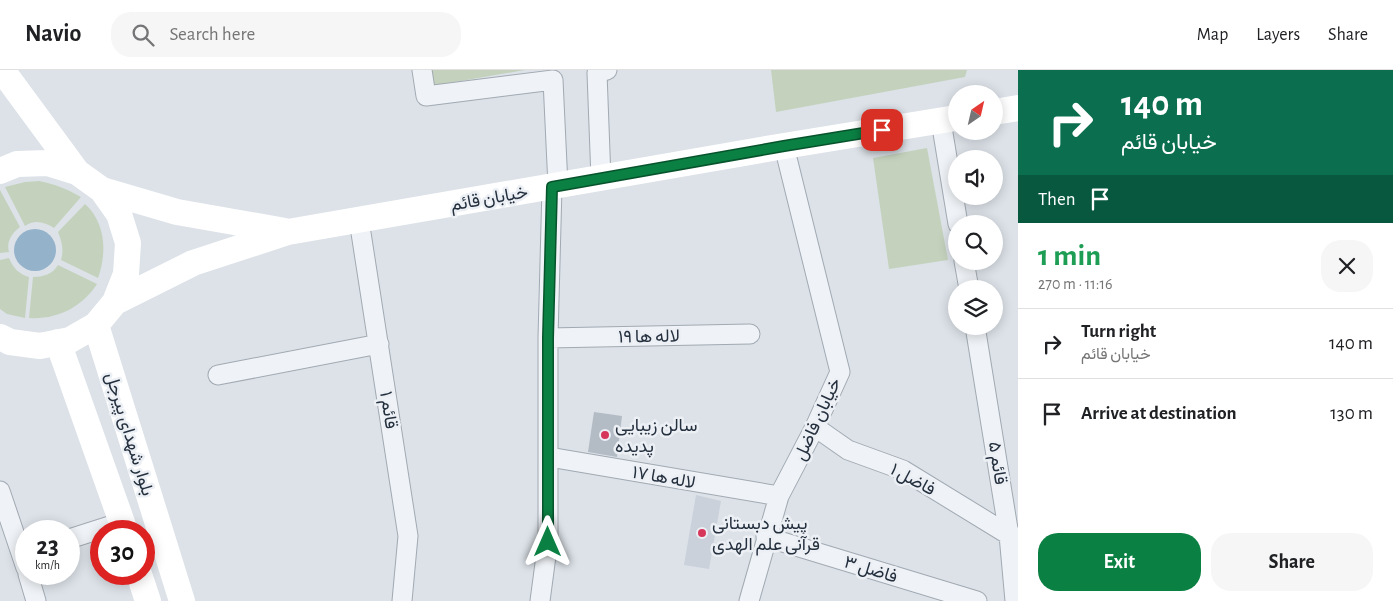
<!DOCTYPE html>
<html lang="en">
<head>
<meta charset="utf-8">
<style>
  body { margin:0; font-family:"Alegreya Sans",Vazirmatn,sans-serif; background:#f6f6f6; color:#202124; height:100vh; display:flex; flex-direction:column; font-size:19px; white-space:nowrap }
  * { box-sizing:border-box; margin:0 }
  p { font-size:16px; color:#757577 }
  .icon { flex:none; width:28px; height:28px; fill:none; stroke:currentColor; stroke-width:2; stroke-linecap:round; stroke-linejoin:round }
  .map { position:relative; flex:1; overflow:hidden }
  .sheet { display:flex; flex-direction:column; background:#fff; width:375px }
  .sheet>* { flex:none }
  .top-card { background:#0b6e4f; color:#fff; overflow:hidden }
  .needle { width:32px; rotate:34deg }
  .tools { position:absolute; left:948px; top:15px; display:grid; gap:10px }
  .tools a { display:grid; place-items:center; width:55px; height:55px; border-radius:50%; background:#fff; box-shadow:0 2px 12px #0003; font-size:25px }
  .speed { position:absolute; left:15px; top:450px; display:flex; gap:10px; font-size:25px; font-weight:700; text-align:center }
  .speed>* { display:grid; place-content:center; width:65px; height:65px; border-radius:50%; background:#fff; box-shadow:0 2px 12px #0003; line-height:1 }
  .speed small { font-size:12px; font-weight:400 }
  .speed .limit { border:8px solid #d22; background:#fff; color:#111 }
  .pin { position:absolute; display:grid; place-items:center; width:42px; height:42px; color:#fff; margin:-21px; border-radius:10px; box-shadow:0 2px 8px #0006 }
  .me { position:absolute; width:55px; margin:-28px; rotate:0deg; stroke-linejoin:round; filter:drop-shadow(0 0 4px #0008) }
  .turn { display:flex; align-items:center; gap:18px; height:105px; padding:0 20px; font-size:22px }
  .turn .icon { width:65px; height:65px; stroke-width:2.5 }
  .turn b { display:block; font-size:35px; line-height:42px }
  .then { display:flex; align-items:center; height:48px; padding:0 20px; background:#0003; gap:10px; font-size:19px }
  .round { display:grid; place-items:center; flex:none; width:52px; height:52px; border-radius:20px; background:#f6f6f6 }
  .overview { display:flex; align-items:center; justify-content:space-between; height:85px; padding:0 20px }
  h1 { font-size:30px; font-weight:600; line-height:38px; color:#1e9e55 }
  .primary-button { display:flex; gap:10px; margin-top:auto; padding:10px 20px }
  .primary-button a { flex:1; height:58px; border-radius:20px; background:#0b8043; color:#fff; font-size:20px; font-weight:600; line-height:58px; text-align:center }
  .primary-button a+a { background:#f6f6f6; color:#202124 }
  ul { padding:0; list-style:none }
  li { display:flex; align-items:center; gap:15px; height:70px; padding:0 20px; border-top:1px solid #e0e0e0 }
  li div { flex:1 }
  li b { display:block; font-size:19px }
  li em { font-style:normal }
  header { display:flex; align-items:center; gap:30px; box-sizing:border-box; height:70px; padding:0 25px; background:#fff; border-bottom:1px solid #e0e0e0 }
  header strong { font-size:24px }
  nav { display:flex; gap:28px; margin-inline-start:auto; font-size:18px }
  .search { width:350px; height:45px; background:#f6f6f6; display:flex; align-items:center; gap:12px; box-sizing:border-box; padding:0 18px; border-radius:20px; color:#757577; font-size:19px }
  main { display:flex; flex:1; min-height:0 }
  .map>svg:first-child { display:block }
  .built { fill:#cad1da }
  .green { fill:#c4d2bd }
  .water { fill:#94b3cb }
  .building { fill:#b3bbc5 }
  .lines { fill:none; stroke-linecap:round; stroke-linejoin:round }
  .street-casing { stroke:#a1a9b2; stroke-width:21 }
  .street { stroke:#eff2f6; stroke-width:19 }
  .secondary { stroke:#fff; stroke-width:26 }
  .route-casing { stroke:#07532c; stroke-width:12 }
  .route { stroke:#0b8043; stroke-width:9 }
  .poi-dot { fill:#d7365b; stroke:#ecf0f5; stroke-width:2 }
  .labels { text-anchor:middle; stroke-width:5; stroke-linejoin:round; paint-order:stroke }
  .street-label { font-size:18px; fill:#25303f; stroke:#ecf0f5 }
  .poi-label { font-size:18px; fill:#25303f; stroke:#ecf0f5; text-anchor:start }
</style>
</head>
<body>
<header>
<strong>Navio</strong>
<div class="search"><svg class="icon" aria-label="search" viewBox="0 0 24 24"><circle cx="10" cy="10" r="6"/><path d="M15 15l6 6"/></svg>Search here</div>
<nav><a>Map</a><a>Layers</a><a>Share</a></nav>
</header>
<main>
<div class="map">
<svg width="1018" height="531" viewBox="0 0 1018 531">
  <rect width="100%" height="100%" fill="#dce2e8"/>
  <path class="built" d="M696,425L721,431L709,499L684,495Z"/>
  <path class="green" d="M430,0H525L432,16Z
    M771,0H967L965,7L776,42Z
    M927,78L948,190L889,199L873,88Z
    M39,111C55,114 67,119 81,127L54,158C45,152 34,149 25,156L5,117L25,112Z
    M0,120L20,157C12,163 6,172 9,182L0,183Z
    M85,134C106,153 107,183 98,208L61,190C64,180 62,172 58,162Z
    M9,188C13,198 19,204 29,207L25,248L7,244L0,239V190Z
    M58,195L97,214C82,237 57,250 29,248L33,207C43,207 53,204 58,195Z"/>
  <path class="water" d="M14 180a21 21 0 1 1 42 0a21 21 0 1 1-42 0Z"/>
  <path class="building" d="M594,342L622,346L617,387L588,382Z"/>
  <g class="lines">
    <g class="street-casing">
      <path id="street" d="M422,0L426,26L553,10L558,116
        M941,51L958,154
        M601,109L597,3L607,0
        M359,150L408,466L402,531
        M964,191L969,219
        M975,256L1009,465L1015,531
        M548,268L750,264
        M218,305L379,274
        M815,357L848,380L903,400L1009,465L1017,467
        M549,387L779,426
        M0,421L26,498
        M766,467L977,531
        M69,469L122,452
        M28,504L36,531
        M540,531L548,471V268L552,117
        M749,531L779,426L815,357L840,302L784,76"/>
    </g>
    <use href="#street" class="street"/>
    <path class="secondary" d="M2,0L77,102
      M994,42L1018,38
      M0,101L17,94L48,93L77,102L102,120L119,144L128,173L126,204L115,232L96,255L70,270L40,276L10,272L0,267
      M102,120L177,142L285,161
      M115,232L193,193L288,162L784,76L956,48
      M96,255L182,531
      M58,272L125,461
      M139,504L148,531"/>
  </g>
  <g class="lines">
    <g class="route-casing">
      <path id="route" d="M548,472V268L552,117L784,76L882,60"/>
    </g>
    <use href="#route" class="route"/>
  </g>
  <g class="poi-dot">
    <circle cx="605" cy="365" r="5"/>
    <circle cx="702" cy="463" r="5"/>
  </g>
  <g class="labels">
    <g class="street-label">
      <text transform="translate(489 128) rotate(-10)" y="6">خیابان قائم</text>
      <text transform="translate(649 266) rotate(-1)" y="6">لاله ها ۱۹</text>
      <text transform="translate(389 340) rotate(81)" y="6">قائم ۱</text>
      <text transform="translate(817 349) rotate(-65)" y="6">خیابان فاضل</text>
      <text transform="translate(130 364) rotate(73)" y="6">بلوار شهدای پیرجل</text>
      <text transform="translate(998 393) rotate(81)" y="6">قائم ۵</text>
      <text transform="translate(664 407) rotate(10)" y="6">لاله ها ۱۷</text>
      <text transform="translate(913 409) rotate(28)" y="6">فاضل ۱</text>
      <text transform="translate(871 499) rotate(17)" y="6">فاضل ۳</text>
    </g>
    <g class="poi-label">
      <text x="615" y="361">سالن زیبایی<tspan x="615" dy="21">پدیده</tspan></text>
      <text x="712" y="459">پیش دبستانی<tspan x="712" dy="21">قرآنی علم الهدی</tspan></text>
    </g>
  </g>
</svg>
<div class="tools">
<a><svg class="needle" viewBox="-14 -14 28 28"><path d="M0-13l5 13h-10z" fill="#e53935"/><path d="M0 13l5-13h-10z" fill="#757577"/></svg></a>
<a><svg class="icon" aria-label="sound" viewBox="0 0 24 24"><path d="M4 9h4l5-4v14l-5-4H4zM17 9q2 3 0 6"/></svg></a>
<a><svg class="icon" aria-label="search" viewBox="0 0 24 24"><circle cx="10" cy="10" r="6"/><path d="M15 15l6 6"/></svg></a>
<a><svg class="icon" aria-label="layers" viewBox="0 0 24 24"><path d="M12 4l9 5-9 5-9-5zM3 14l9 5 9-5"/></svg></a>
</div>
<div class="speed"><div>23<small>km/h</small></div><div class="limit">30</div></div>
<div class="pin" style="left:882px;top:60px;background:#d93025"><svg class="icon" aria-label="arrive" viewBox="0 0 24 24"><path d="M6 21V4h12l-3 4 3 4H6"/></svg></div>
<svg class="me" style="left:548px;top:472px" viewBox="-20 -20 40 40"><path d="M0-17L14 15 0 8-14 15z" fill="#0b8043" stroke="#fff" stroke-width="4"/></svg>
</div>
<section class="sheet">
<div class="top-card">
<div class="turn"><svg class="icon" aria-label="right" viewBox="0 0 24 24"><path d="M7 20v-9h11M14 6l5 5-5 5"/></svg><div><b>140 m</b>خیابان قائم</div></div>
<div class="then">Then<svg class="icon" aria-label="arrive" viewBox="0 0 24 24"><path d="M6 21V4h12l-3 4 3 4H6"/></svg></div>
</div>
<div class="overview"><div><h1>1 min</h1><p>270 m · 11:16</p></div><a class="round"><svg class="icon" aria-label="close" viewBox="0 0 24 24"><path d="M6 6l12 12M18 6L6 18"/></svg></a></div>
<ul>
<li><svg class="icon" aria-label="right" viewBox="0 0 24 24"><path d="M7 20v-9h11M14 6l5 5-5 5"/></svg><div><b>Turn right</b><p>خیابان قائم</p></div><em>140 m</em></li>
<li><svg class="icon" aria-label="arrive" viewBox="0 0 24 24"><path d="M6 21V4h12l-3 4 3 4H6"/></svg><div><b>Arrive at destination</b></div><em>130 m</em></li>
</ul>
<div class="primary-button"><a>Exit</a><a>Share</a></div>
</section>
</main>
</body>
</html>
